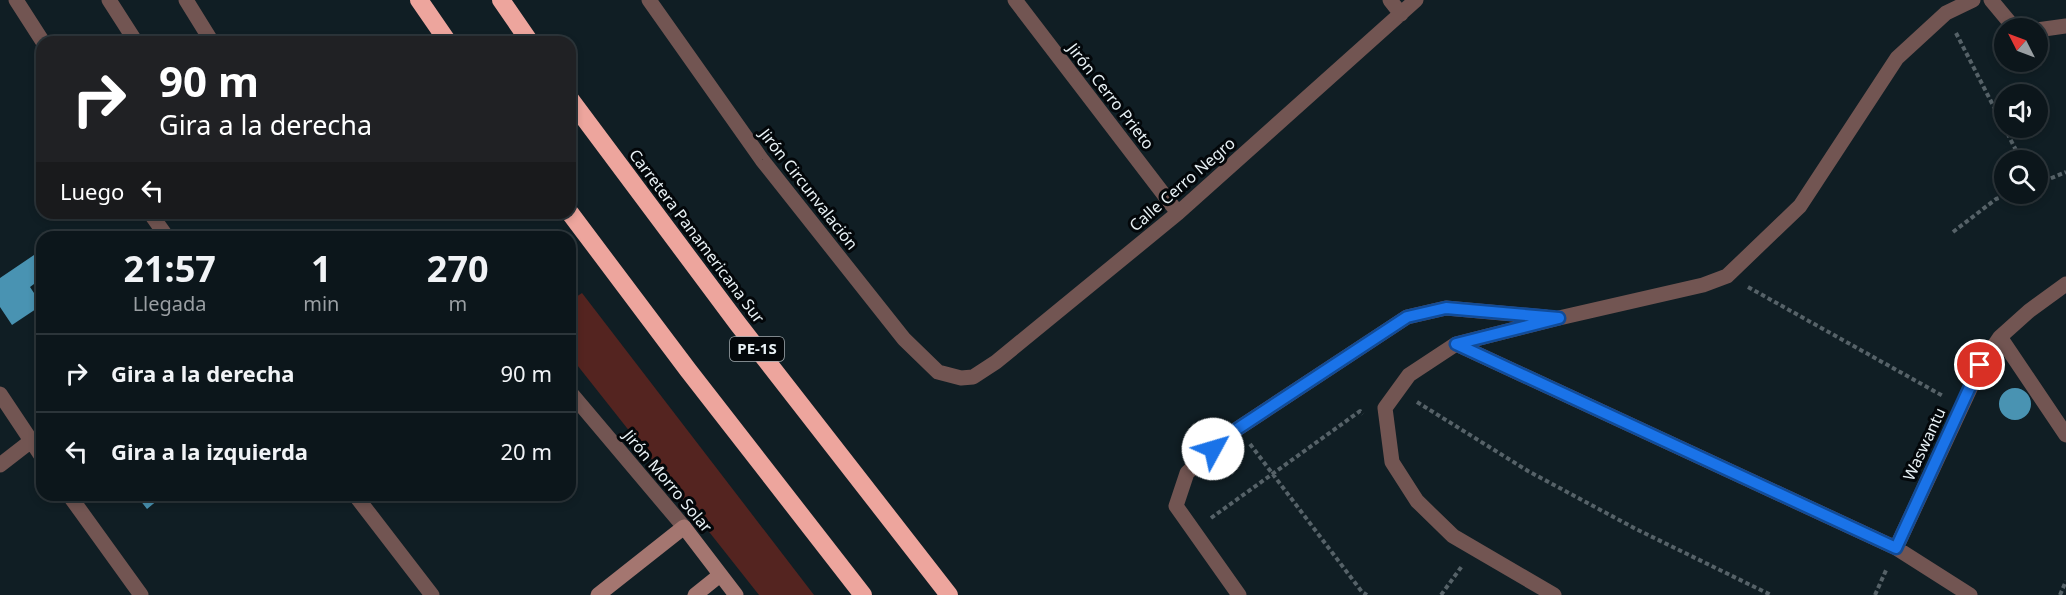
<!DOCTYPE html>
<html lang="es">
<head>
<meta charset="utf-8">
<style>
  body { margin:0; font-family:"Noto Sans",sans-serif; background:#1a2328; color:#f1f3f6; height:100vh; display:flex; flex-direction:column; font-size:22px; white-space:nowrap }
  * { box-sizing:border-box; margin:0 }
  p { font-size:20px; color:#9a9fa3 }
  .icon { flex:none; width:33px; height:33px; fill:none; stroke:currentColor; stroke-width:2; stroke-linecap:round; stroke-linejoin:round }
  .map { position:relative; flex:1; overflow:hidden }
  .drawer { position:absolute; left:36px; top:231px; width:540px; height:270px; display:flex; flex-direction:column; background:#0c161b; border-radius:18px; box-shadow:0 3px 9px #0003,0 0 0 2px #2c353a }
  .drawer>* { flex:none }
  .hud { position:absolute; left:36px; top:36px; width:540px; height:183px; border-radius:18px; box-shadow:0 3px 9px #0003,0 0 0 2px #2c353a; background:#202124; color:#fff; overflow:hidden }
  .needle { width:39px; rotate:312deg }
  .fabs { position:absolute; left:1994px; top:18px; display:grid; gap:12px }
  .fabs a { display:grid; place-items:center; width:54px; height:54px; border-radius:50%; background:#0c161b; box-shadow:0 3px 9px #0003,0 0 0 2px #2c353a; font-size:30px }
  .pin { position:absolute; display:grid; place-items:center; width:51px; height:51px; color:#fff; margin:-26px; border:3px solid #fff; border-radius:50%; box-shadow:0 2px 6px #0007 }
  .me { position:absolute; width:66px; margin:-33px; rotate:51deg; stroke-linejoin:round; filter:drop-shadow(0 0 4px #0008) }
  .turn { display:flex; align-items:center; gap:21px; height:126px; padding:0 24px; font-size:27px }
  .turn .icon { width:78px; height:78px; stroke-width:2.5 }
  .turn b { display:block; font-size:42px; line-height:51px }
  .then { display:flex; align-items:center; height:57px; padding:0 24px; background:#0003; gap:12px; font-size:22px }
  .eta { display:flex; justify-content:space-evenly; align-items:center; height:102px; text-align:center }
  .eta b { font-size:36px; font-weight:700; line-height:42px }
  ul { padding:0; list-style:none }
  li { display:flex; align-items:center; gap:18px; height:78px; padding:0 24px; border-top:2px solid #2c353a }
  li div { flex:1 }
  li b { display:block; font-size:22px }
  li em { font-style:normal }
  .map>svg:first-child { display:block }
  .green { fill:#542420 }
  .building { fill:#4993b2 }
  .lines { fill:none; stroke-linecap:round; stroke-linejoin:round }
  .path { stroke:#566268; stroke-width:4; stroke-dasharray:4.5 3; stroke-linecap:butt }
  .lane { stroke:#725552; stroke-width:15 }
  .street { stroke:#725552; stroke-width:15 }
  .secondary { stroke:#a47670; stroke-width:15 }
  .highway { stroke:#eda59d; stroke-width:18 }
  .route-casing { stroke:#114b97; stroke-width:15 }
  .route { stroke:#1a73e8; stroke-width:10 }
  .labels { text-anchor:middle; stroke-width:6; stroke-linejoin:round; paint-order:stroke }
  .shield { fill:#03070a; stroke:#a3abae; stroke-width:1.5 }
  .shield-label { font-size:15px; font-weight:bold; fill:#e8f1f5 }
  .street-label { font-size:16px; fill:#e8f1f5; stroke:#03070a }
</style>
</head>
<body>
<div class="map">
<svg width="2066" height="595" viewBox="0 0 2066 595">
  <rect width="100%" height="100%" fill="#101e24"/>
  <path class="green" d="M582,293L814,595H759L570,356V301Z"/>
  <path class="building" d="M34,255L42,267V278L30,287L42,305L12,325L0,307V278Z
    M1999 404a16 16 0 1 1 32 0a16 16 0 1 1-32 0Z
    M136,495H164L147,509Z"/>
  <g class="lines">
    <path class="path" d="M1956,33L2021,160
      M2037,184L2066,172
      M1953,232L1996,199L2011,194
      M1748,287L1943,396
      M1417,402L1528,471L1636,529L1771,595
      M1250,444L1362,592L1367,595
      M1211,518L1360,411L1363,414
      M1441,595L1462,566
      M1875,595L1887,568
      M2060,595L2066,581"/>
    <path class="lane" d="M109,0L136,42
      M186,0L212,42
      M245,213H255"/>
    <path class="street" d="M16,0L43,42
      M649,0L762,160L904,339L938,372L961,378L973,377L996,362L1178,213L1416,0
      M1015,0L1178,213
      M1390,0L1401,14
      M1991,0L2011,24L2030,28
      M2037,30L2066,26
      M150,213L167,237
      M2000,337L2066,435
      M1456,344L1896,548L1970,595
      M570,392L684,527
      M0,394L42,457
      M0,465L31,441
      M69,495L141,595
      M355,495L432,595
      M1896,548L1981,365L2000,337L2029,311L2066,284
      M1239,595L1176,506L1187,473L1225,437L1407,317L1446,308L1546,317
      M1554,595L1453,536L1417,501L1392,462L1385,408L1409,375L1456,344L1559,318L1703,285L1727,276L1800,206L1897,58L1946,13L1973,0"/>
    <path class="secondary" d="M598,595L684,527L736,595
      M695,595L720,575"/>
    <path class="highway" d="M419,0L448,42
      M501,0L530,42
      M570,99L738,324L949,595
      M570,213L688,370L863,595"/>
  </g>
  <g class="lines">
    <g class="route-casing">
      <path id="route" d="M1213,449L1225,437L1407,317L1446,308L1559,318L1456,344L1896,548L1980,365"/>
    </g>
    <use href="#route" class="route"/>
  </g>
  <g class="labels">
    <rect class="shield" x="730" y="337" width="54" height="24" rx="4.5"/>
    <g class="shield-label">
      <text x="757" y="354">PE-1S</text>
    </g>
    <g class="street-label">
      <text transform="translate(1111 96) rotate(52)" y="6">Jirón Cerro Prieto</text>
      <text transform="translate(1182 184) rotate(-41)" y="6">Calle Cerro Negro</text>
      <text transform="translate(809 189) rotate(52)" y="6">Jirón Circunvalación</text>
      <text transform="translate(697 236) rotate(53)" y="6">Carretera Panamericana Sur</text>
      <text transform="translate(1924 444) rotate(-65)" y="6">Waswantu</text>
      <text transform="translate(668 481) rotate(50)" y="6">Jirón Morro Solar</text>
    </g>
  </g>
</svg>
<div class="fabs">
<a><svg class="needle" viewBox="-14 -14 28 28"><path d="M0-13l5 13h-10z" fill="#e53935"/><path d="M0 13l5-13h-10z" fill="#9a9fa3"/></svg></a>
<a><svg class="icon" aria-label="sound" viewBox="0 0 24 24"><path d="M4 9h4l5-4v14l-5-4H4zM17 9q2 3 0 6"/></svg></a>
<a><svg class="icon" aria-label="search" viewBox="0 0 24 24"><circle cx="10" cy="10" r="6"/><path d="M15 15l6 6"/></svg></a>
</div>
<div class="pin" style="left:1980px;top:365px;background:#d93025"><svg class="icon" aria-label="arrive" viewBox="0 0 24 24"><path d="M6 21V4h12l-3 4 3 4H6"/></svg></div>
<svg class="me" style="left:1213px;top:449px" viewBox="-20 -20 40 40"><circle r="19" fill="#fff"/><path d="M0-13L10 11 0 6-10 11z" fill="#1a73e8"/></svg>
<div class="hud">
<div class="turn"><svg class="icon" aria-label="right" viewBox="0 0 24 24"><path d="M7 20v-9h11M14 6l5 5-5 5"/></svg><div><b>90 m</b>Gira a la derecha</div></div>
<div class="then">Luego<svg class="icon" aria-label="left" viewBox="0 0 24 24"><path d="M17 20v-9H6M10 6l-5 5 5 5"/></svg></div>
</div>
<section class="drawer">
<div class="eta">
<div><b>21:57</b><p>Llegada</p></div>
<div><b>1</b><p>min</p></div>
<div><b>270</b><p>m</p></div>
</div>
<ul>
<li><svg class="icon" aria-label="right" viewBox="0 0 24 24"><path d="M7 20v-9h11M14 6l5 5-5 5"/></svg><div><b>Gira a la derecha</b></div><em>90 m</em></li>
<li><svg class="icon" aria-label="left" viewBox="0 0 24 24"><path d="M17 20v-9H6M10 6l-5 5 5 5"/></svg><div><b>Gira a la izquierda</b></div><em>20 m</em></li>
</ul>
</section>
</div>
</body>
</html>
